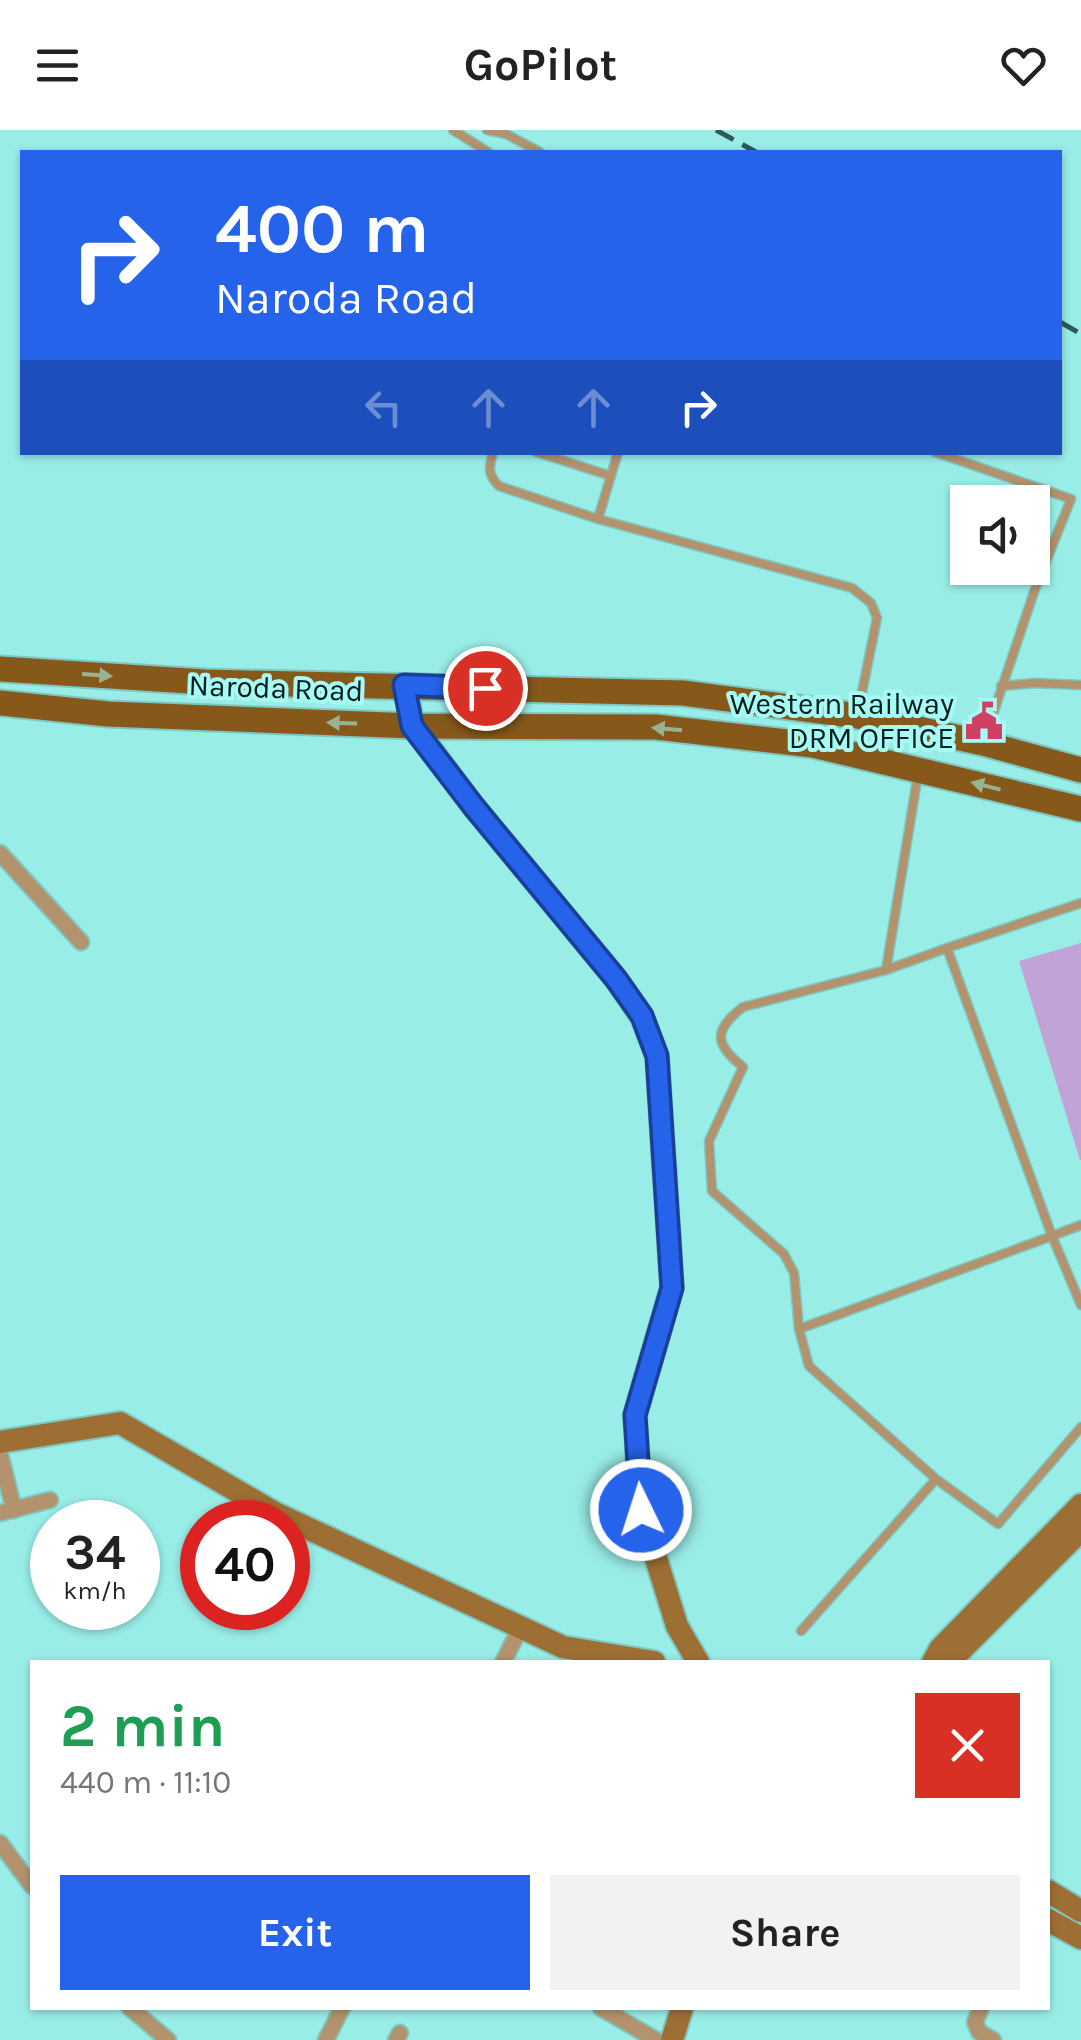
<!DOCTYPE html>
<html lang="en">
<head>
<meta charset="utf-8">
<style>
  body { margin:0; font-family:Karla,sans-serif; background:#f2f2f2; color:#222; height:100vh; display:flex; flex-direction:column; font-size:38px; white-space:nowrap }
  * { box-sizing:border-box; margin:0 }
  p { font-size:32px; color:#767676 }
  .icon { flex:none; width:55px; height:55px; fill:none; stroke:currentColor; stroke-width:2; stroke-linecap:round; stroke-linejoin:round }
  .map { position:relative; flex:1; overflow:hidden }
  .sheet { position:absolute; left:30px; top:1530px; width:1020px; height:350px; display:flex; flex-direction:column; background:#fff; border-radius:0px; box-shadow:0 2px 8px #0004 }
  .sheet>* { flex:none }
  .guide { position:absolute; left:20px; top:20px; width:1042px; height:305px; border-radius:0px; box-shadow:0 2px 8px #0004; background:#2563eb; color:#fff; overflow:hidden }
  .controls { position:absolute; left:950px; top:355px; display:grid; gap:20px }
  .controls a { display:grid; place-items:center; width:100px; height:100px; border-radius:0px; background:#fff; box-shadow:0 2px 8px #0004; font-size:50px }
  .speed { position:absolute; left:30px; top:1370px; display:flex; gap:20px; font-size:50px; font-weight:700; text-align:center }
  .speed>* { display:grid; place-content:center; width:130px; height:130px; border-radius:50%; background:#fff; box-shadow:0 2px 8px #0004; line-height:1 }
  .speed small { font-size:25px; font-weight:400 }
  .speed .limit { border:15px solid #d22; background:#fff; color:#111 }
  .pin { position:absolute; display:grid; place-items:center; width:85px; height:85px; color:#fff; margin:-42px; border:5px solid #fff; border-radius:50%; box-shadow:0 2px 10px #0007 }
  .me { position:absolute; width:110px; margin:-55px; rotate:356deg; stroke-linejoin:round; filter:drop-shadow(0 0 8px #0008) }
  .turn { display:flex; align-items:center; gap:35px; height:210px; padding:0 30px; font-size:45px }
  .turn .icon { width:130px; height:130px; stroke-width:2.5 }
  .turn b { display:block; font-size:70px; line-height:85px }
  .lanes { display:flex; align-items:center; height:95px; padding:0 30px; background:#0003; justify-content:center; gap:50px; direction:ltr }
  .lanes .off { opacity:.35 }
  .round { display:grid; place-items:center; flex:none; width:105px; height:105px; border-radius:0px; background:#f2f2f2 }
  .headline { display:flex; align-items:center; justify-content:space-between; height:170px; padding:0 30px }
  h1 { font-size:60px; font-weight:700; line-height:75px; color:#1e9e55 }
  .button { display:flex; gap:20px; margin-top:auto; padding:20px 30px }
  .button a { flex:1; height:115px; border-radius:0px; background:#2563eb; color:#fff; font-size:40px; font-weight:700; line-height:115px; text-align:center }
  .button a+a { background:#f2f2f2; color:#222 }
  header { display:flex; justify-content:space-between; align-items:center; height:130px; padding:0 30px; background:#fff; font-size:45px; font-weight:700 }
  .map>svg:first-child { display:block }
  .building { fill:#c1a3d8; filter:url(#shadow) }
  .lines { fill:none; stroke-linecap:round; stroke-linejoin:round }
  .lane-casing { stroke:#7ec8c2; stroke-width:11 }
  .street-casing { stroke:#7ec8c2; stroke-width:19 }
  .secondary-casing { stroke:#7ec8c2; stroke-width:26 }
  .primary-casing { stroke:#7ec8c2; stroke-width:29 }
  .lane { stroke:#b3936e; stroke-width:8 }
  .street { stroke:#b3936e; stroke-width:15 }
  .secondary { stroke:#9e6f34; stroke-width:22 }
  .primary { stroke:#86581a; stroke-width:25 }
  .rail { stroke:#2e5957; stroke-width:5; stroke-dasharray:20 10; stroke-linecap:butt }
  .oneway { fill:#98b292 }
  .route-casing { stroke:#184099; stroke-width:25 }
  .route { stroke:#2563eb; stroke-width:18 }
  .labels { text-anchor:middle; stroke-width:8; stroke-linejoin:round; paint-order:stroke }
  .street-label { font-size:30px; fill:#031d1c; stroke:#a6fbf4 }
  .poi-label { font-size:30px; fill:#031d1c; stroke:#a6fbf4; text-anchor:end }
</style>
</head>
<body>
<header><svg class="icon" aria-label="menu" viewBox="0 0 24 24"><path d="M4 6h16M4 12h16M4 18h16"/></svg>GoPilot<svg class="icon" aria-label="heart" viewBox="0 0 24 24"><path d="M12 20l-8-8c-3-5 5-10 8-4 3-6 11-1 8 4z"/></svg></header>
<div class="map">
<svg width="1081" height="1910" viewBox="0 0 1081 1910">
  <defs>
    <filter id="shadow"><feDropShadow dx="5" dy="5" stdDeviation="0" flood-color="#0004"/></filter>
  </defs>
  <rect width="100%" height="100%" fill="#99ede7"/>
  <path class="building" d="M1081,813V1030H1080L1019,831Z"/>
  <g class="lines">
    <g class="lane-casing">
      <path id="lane" d="M453,0L488,22
        M487,0L506,4L540,22
        M493,322C489,337 487,344 499,356L598,389L852,458L871,473L877,488L858,582
        M536,322L611,346
        M935,322L1071,369L1035,459L984,611
        M598,389L618,322
        M1001,556L1035,553L1081,555
        M918,644L886,840L743,877C714,900 713,913 743,937L709,1011L712,1061L784,1124L794,1143L799,1199L809,1236L936,1349L998,1394L1081,1297
        M947,818L1081,773
        M886,840L947,818L1052,1106L1081,1095
        M799,1199L1052,1106L1081,1175
        M801,1501L936,1349"/>
    </g>
    <g class="street-casing">
      <path id="street" d="M0,723L81,812
        M0,1324L14,1380
        M0,1383L50,1370
        M503,1532L521,1497
        M0,1713L32,1756
        M130,1878L168,1910
        M601,1878L656,1910
        M981,1878L975,1892L979,1902L993,1910
        M326,1910L342,1878
        M396,1910L400,1903"/>
    </g>
    <g class="secondary-casing">
      <path id="secondary" d="M405,555L413,596L474,677L616,849L642,887L657,926L672,1157L635,1285L641,1380L677,1496L698,1532
        M0,1312L120,1293L275,1383L563,1517L654,1532
        M953,1528L1081,1400
        M933,1532L940,1519L1081,1375
        M1048,1761L1081,1781
        M1048,1790L1081,1808
        M672,1910L682,1878"/>
    </g>
    <g class="primary-casing">
      <path id="primary" d="M0,539L205,552L683,563L858,586L983,613L1081,640
        M0,573L108,584L413,596L656,597L813,615L1081,679"/>
    </g>
    <use href="#lane" class="lane"/>
    <use href="#street" class="street"/>
    <use href="#secondary" class="secondary"/>
    <use href="#primary" class="primary"/>
    <path class="rail" d="M716,0L756,22
      M1060,192L1081,204"/>
  </g>
  <defs><path id="oneway-solid" d="M-6-.8H1V-3.2L6.5 0L1 3.2V.8H-6Z" transform="scale(2.5)"/></defs>
  <g class="oneway">
    <use href="#oneway-solid" transform="translate(97 545) rotate(4)"/>
    <use href="#oneway-solid" transform="translate(342 593) rotate(-178)"/>
    <use href="#oneway-solid" transform="translate(667 599) rotate(-175)"/>
    <use href="#oneway-solid" transform="translate(986 656) rotate(-166)"/>
  </g>
  <g class="lines">
    <g class="route-casing">
      <path id="route" d="M485,558L404,555L412,596L474,677L616,849L642,886L657,926L672,1158L635,1285L641,1380"/>
    </g>
    <use href="#route" class="route"/>
  </g>
  <defs>
    <g id="civic-bare" transform="scale(3)"><path d="M-.6-6.5H3V-4.5H.6V-3L4-1V1h2V6H-6V1h2V-1L-.6-3ZM-1.2 2.5V6h2.4V2.5Z" fill="#cf4064" stroke="#a6fbf4" stroke-width="2.5" paint-order="stroke"/></g>
  </defs>
  <g fill-rule="evenodd">
    <use href="#civic-bare" x="984" y="591"/>
  </g>
  <g class="labels">
    <g class="street-label">
      <text transform="translate(276 558) rotate(2)" y="10">Naroda Road</text>
    </g>
    <g class="poi-label">
      <text x="954" y="584">Western Railway<tspan x="954" dy="34">DRM OFFICE</tspan></text>
    </g>
  </g>
</svg>
<div class="controls">
<a><svg class="icon" aria-label="sound" viewBox="0 0 24 24"><path d="M4 9h4l5-4v14l-5-4H4zM17 9q2 3 0 6"/></svg></a>
</div>
<div class="speed"><div>34<small>km/h</small></div><div class="limit">40</div></div>
<div class="pin" style="left:485px;top:558px;background:#d93025"><svg class="icon" aria-label="arrive" viewBox="0 0 24 24"><path d="M6 21V4h12l-3 4 3 4H6"/></svg></div>
<svg class="me" style="left:641px;top:1380px" viewBox="-20 -20 40 40"><circle r="17" fill="#2563eb" stroke="#fff" stroke-width="3"/><path d="M0-11L8 9 0 5-8 9z" fill="#fff"/></svg>
<div class="guide">
<div class="turn"><svg class="icon" aria-label="right" viewBox="0 0 24 24"><path d="M7 20v-9h11M14 6l5 5-5 5"/></svg><div><b>400 m</b>Naroda Road</div></div>
<div class="lanes"><svg class="icon off" aria-label="left" viewBox="0 0 24 24"><path d="M17 20v-9H6M10 6l-5 5 5 5"/></svg><svg class="icon off" aria-label="ahead" viewBox="0 0 24 24"><path d="M12 20V5M6 11l6-6 6 6"/></svg><svg class="icon off" aria-label="ahead" viewBox="0 0 24 24"><path d="M12 20V5M6 11l6-6 6 6"/></svg><svg class="icon" aria-label="right" viewBox="0 0 24 24"><path d="M7 20v-9h11M14 6l5 5-5 5"/></svg></div>
</div>
<section class="sheet">
<div class="headline"><div><h1>2 min</h1><p>440 m · 11:10</p></div><a class="round" style="background:#d93025;color:#fff"><svg class="icon" aria-label="close" viewBox="0 0 24 24"><path d="M6 6l12 12M18 6L6 18"/></svg></a></div>
<div class="button"><a>Exit</a><a>Share</a></div>
</section>
</div>
</body>
</html>
